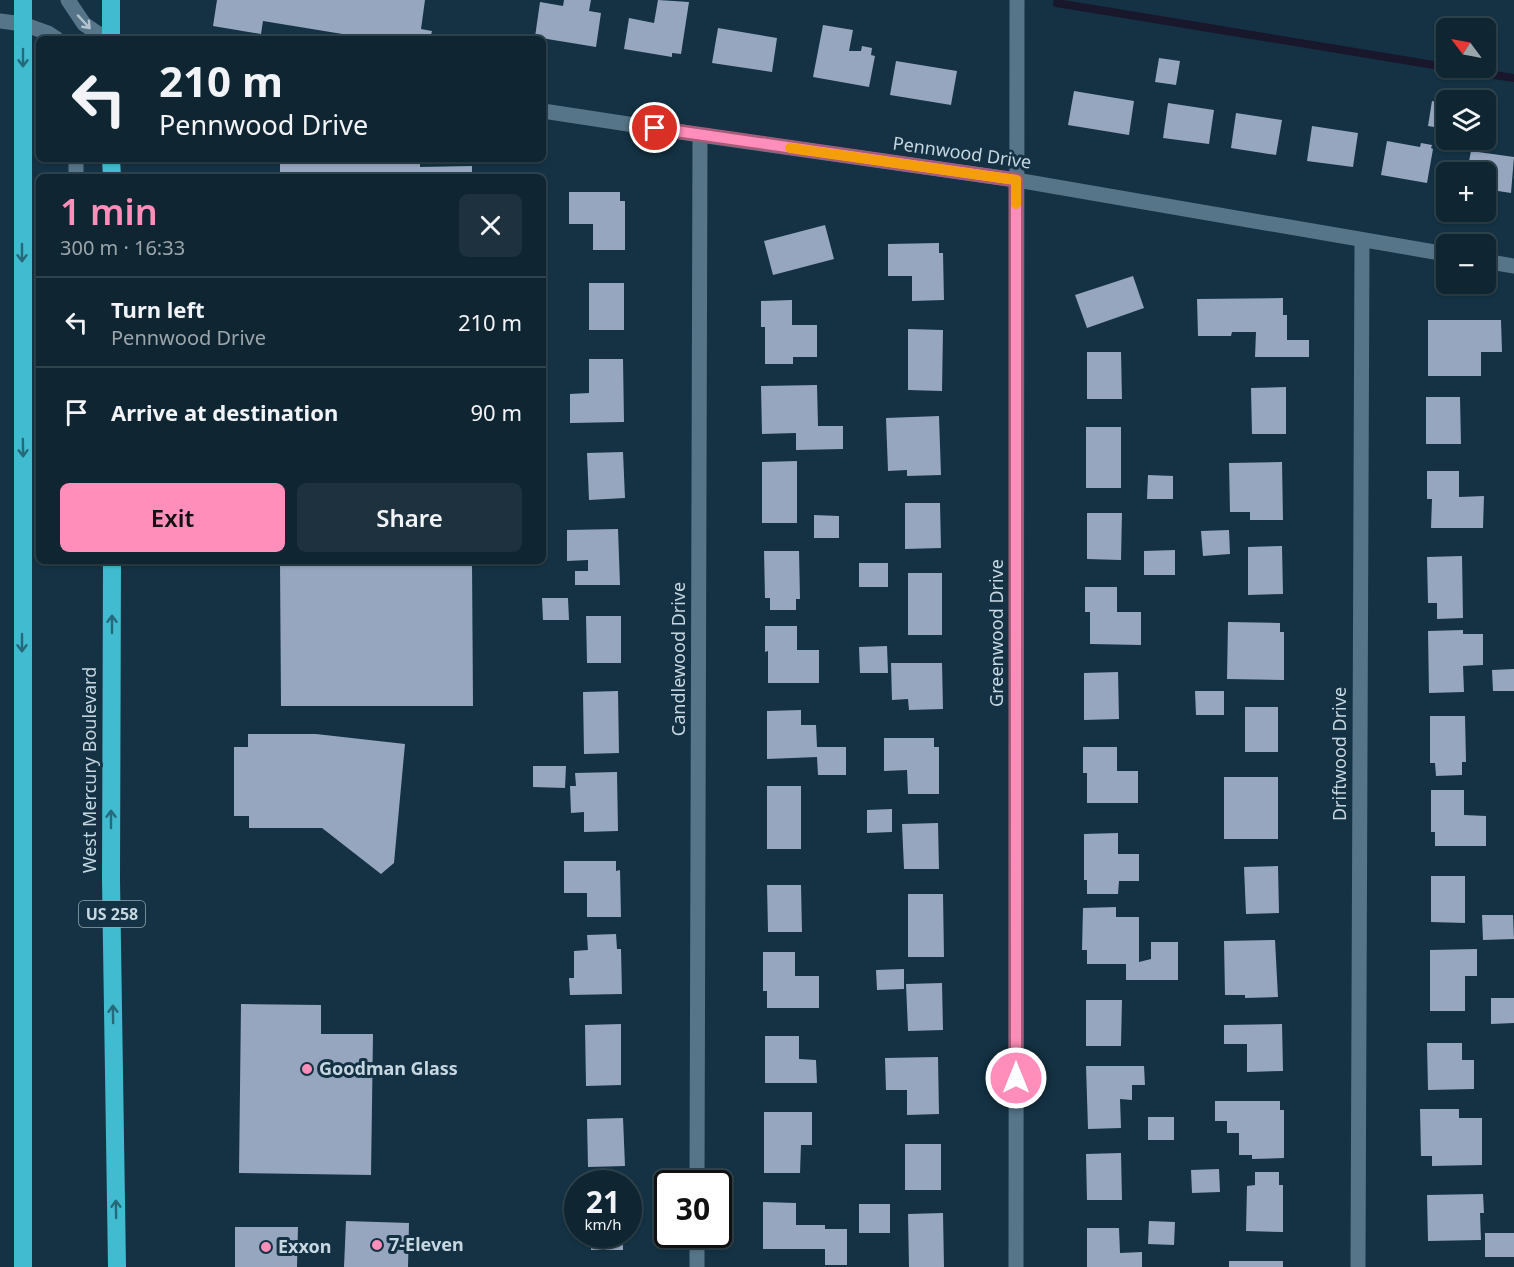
<!DOCTYPE html>
<html lang="en">
<head>
<meta charset="utf-8">
<style>
  body { margin:0; font-family:"Noto Sans",sans-serif; background:#1d323e; color:#f1f3f6; height:100vh; display:flex; flex-direction:column; font-size:22px; white-space:nowrap }
  * { box-sizing:border-box; margin:0 }
  p { font-size:20px; color:#9ba5ac }
  .icon { flex:none; width:33px; height:33px; fill:none; stroke:currentColor; stroke-width:2; stroke-linecap:round; stroke-linejoin:round }
  .map { position:relative; flex:1; overflow:hidden }
  .sheet { position:absolute; left:36px; top:174px; width:510px; height:390px; display:flex; flex-direction:column; background:#0f2632; border-radius:9px; box-shadow:0 2px 4px #0004,0 0 0 2px #2f434d }
  .sheet>* { flex:none }
  .hud { position:absolute; left:36px; top:36px; width:510px; height:126px; border-radius:9px; box-shadow:0 2px 4px #0004,0 0 0 2px #2f434d; background:#0f2632; color:#f1f3f6; overflow:hidden }
  .needle { width:39px; rotate:302deg }
  .buttons { position:absolute; left:1436px; top:18px; display:grid; gap:12px }
  .buttons a { display:grid; place-items:center; width:60px; height:60px; border-radius:9px; background:#0f2632; box-shadow:0 2px 4px #0004,0 0 0 2px #2f434d; font-size:30px }
  .speed { position:absolute; left:564px; top:1170px; display:flex; gap:12px; font-size:30px; font-weight:700; text-align:center }
  .speed>* { display:grid; place-content:center; width:78px; height:78px; border-radius:50%; background:#0f2632; box-shadow:0 2px 4px #0004,0 0 0 2px #2f434d; line-height:1 }
  .speed small { font-size:15px; font-weight:400 }
  .speed .limit { border:3px solid #111; border-radius:9px; background:#fff; color:#111 }
  .pin { position:absolute; display:grid; place-items:center; width:51px; height:51px; color:#fff; margin:-26px; border:3px solid #fff; border-radius:50%; box-shadow:0 2px 6px #0007 }
  .me { position:absolute; width:66px; margin:-33px; rotate:0deg; stroke-linejoin:round; filter:drop-shadow(0 0 4px #0008) }
  .turn { display:flex; align-items:center; gap:21px; height:126px; padding:0 24px; font-size:27px }
  .turn .icon { width:78px; height:78px; stroke-width:2.5 }
  .turn b { display:block; font-size:42px; line-height:51px }
  .round { display:grid; place-items:center; flex:none; width:63px; height:63px; border-radius:9px; background:#1d323e }
  .summary { display:flex; align-items:center; justify-content:space-between; height:102px; padding:0 24px }
  h1 { font-size:36px; font-weight:600; line-height:45px; color:#ff8eba }
  .action { display:flex; gap:12px; margin-top:auto; padding:12px 24px }
  .action a { flex:1; height:69px; border-radius:9px; background:#ff8eba; color:#111; font-size:24px; font-weight:600; line-height:69px; text-align:center }
  .action a+a { background:#1d323e; color:#f1f3f6 }
  ul { padding:0; list-style:none }
  li { display:flex; align-items:center; gap:18px; height:90px; padding:0 24px; border-top:2px solid #2f434d }
  li div { flex:1 }
  li b { display:block; font-size:22px }
  li em { font-style:normal }
  .map>svg:first-child { display:block }
  .lines { fill:none; stroke-linecap:round; stroke-linejoin:round }
  .stream { stroke:#18172c; stroke-width:8 }
  .building { fill:#96a6bf }
  .lane { stroke:#567588; stroke-width:15 }
  .street { stroke:#567588; stroke-width:15 }
  .highway { stroke:#41bbcf; stroke-width:18 }
  .oneway { stroke:#b0c3cf }
  .oneway2 { stroke:#26697b }
  .route-casing { stroke:#a65c79; stroke-width:15 }
  .route { stroke:#ff8eba; stroke-width:10 }
  .slow { stroke:#f59e0b; stroke-width:10 }
  .poi-dot { fill:#ff8eba; stroke:#143243; stroke-width:2 }
  .labels { text-anchor:middle; stroke-width:6; stroke-linejoin:round; paint-order:stroke }
  .shield { fill:#143243; stroke:#91a6b2; stroke-width:1.5 }
  .shield-label { font-size:16px; font-weight:bold; fill:#c6d7e1 }
  .street-label { font-size:18px; fill:#c6d7e1; stroke:#143243 }
  .poi-label { font-size:18px; font-weight:bold; fill:#c6d7e1; stroke:#143243; text-anchor:start }
</style>
</head>
<body>
<div class="map">
<svg width="1514" height="1267" viewBox="0 0 1514 1267">
  <rect width="100%" height="100%" fill="#143243"/>
  <g class="lines">
    <path class="stream" d="M1057,3L1446,67
      M1450,68L1514,78"/>
  </g>
  <path class="building" d="M217,0H425L421,29L432,31L430,39H373L263,21L261,34L213,26Z
    M564,0H591L589,11L601,13L596,47L535,37L540,2L563,6Z
    M658,0L689,2L681,54L672,53V57L624,49L629,18L654,23Z
    M823,25L853,30L849,51H861L862,46L872,48L871,55L875,56L869,87L813,77Z
    M718,28L777,38L772,72L712,63Z
    M1159,58L1180,61L1176,85L1155,82Z
    M896,61L957,71L951,105L890,95Z
    M1074,91L1134,101L1129,135L1068,125Z
    M1432,101L1446,104V129L1428,126Z
    M1168,103L1214,110L1209,144L1163,138Z
    M1236,113L1282,120L1276,155L1231,148Z
    M1312,126L1358,133L1353,167L1307,161Z
    M1387,141L1420,147L1421,143L1432,145L1431,148L1433,149L1427,183L1381,175Z
    M1471,151L1514,157L1511,193L1485,189V172H1467Z
    M280,159H420V167L472,166V177H280Z
    M569,192H620V201H625V250H593V224H569Z
    M825,225L834,259L773,275L764,241Z
    M939,243V253H943L944,300L912,301V276H888V244Z
    M1133,276L1144,308L1087,328L1075,295Z
    M589,283H624V330H589Z
    M1283,298V315H1287V340H1309V357H1255L1256,332H1232L1231,336H1198L1197,299Z
    M792,300V325H817V357H793V364H765V327H761V301Z
    M1428,320H1501L1502,352H1481V376H1428Z
    M908,329L943,330L942,391L908,390Z
    M1087,352H1121L1122,399H1087Z
    M589,359H623L624,422L570,423V394L589,393Z
    M817,385L818,426H843V449L796,450V433L762,434L761,386Z
    M1286,387V434H1252L1251,388Z
    M1426,397H1460L1461,444H1426Z
    M939,416L941,475L907,476V470L888,471L886,418Z
    M1086,427H1121V488H1086Z
    M623,452L625,498L589,500L587,453Z
    M797,461V523H762V462Z
    M1282,462L1283,520H1250V512H1230L1229,463Z
    M1427,471H1459V497L1484,496L1483,528H1431L1432,499H1427Z
    M1148,475L1173,476V499H1147Z
    M905,503H940L941,548L905,549Z
    M1087,513H1122L1121,560L1087,559Z
    M814,515L839,516V538H814Z
    M618,529L620,585H575V571H588V560L567,561V530Z
    M1229,530L1230,554L1203,556L1201,531Z
    M1282,546L1283,594L1248,595V547Z
    M1175,550V575H1144V551Z
    M764,551H799L800,599H796V610H770V598H765Z
    M1462,556L1463,618L1437,619V603H1428L1427,557Z
    M280,561H472L473,706H281Z
    M859,563H888V587H859Z
    M908,573H942V635H908Z
    M1085,587H1117V612H1141V645L1090,644V612H1085Z
    M542,598H568L569,620H543Z
    M586,616H621V663H587Z
    M1228,622L1280,623V632H1284V680L1227,679Z
    M765,626H797V650H819V683H768V651L765,652Z
    M1463,630V634H1483V665L1463,666L1464,692L1429,693L1428,631Z
    M887,646L888,673H860L859,647Z
    M891,663H942L943,709L909,710L908,699L892,700Z
    M1514,669V691H1493L1492,670Z
    M1118,672L1119,719L1084,720V673Z
    M618,691L619,753L584,754L583,692Z
    M1195,691H1224V715H1196Z
    M1245,707H1278V752H1245Z
    M801,710V725H816L817,747H846V775H818L817,757L767,759V711Z
    M1430,716H1465L1466,762H1462V775L1436,776L1435,763H1430Z
    M248,734H316L405,744L394,863L381,874L322,828H249V816H234V747H248Z
    M884,738H934V747H939V794H908L907,770L884,771Z
    M1083,747H1117V771H1138V803H1087V773H1083Z
    M533,766H566L565,788L533,787Z
    M617,772L618,831L584,832V812L571,813L570,786H576L575,773Z
    M1224,777H1278V839H1224Z
    M767,786H801V849H767Z
    M1431,790H1464V815L1486,816V846H1435V832H1431Z
    M892,809V832L867,833V810Z
    M938,823L939,869H904L902,824Z
    M1118,833V854H1139V881H1119L1118,894H1087V880H1084V834Z
    M564,861H616V871L620,870L621,917H587V893H564Z
    M1278,866L1279,913L1246,914L1244,867Z
    M1431,876H1465V923L1431,922Z
    M767,885H801L802,932H768Z
    M908,894H943L944,957H908Z
    M1116,907V917H1139V962L1151,959V942H1178V980H1126V964H1087V950H1082L1083,908Z
    M1482,915H1513L1514,939L1483,940Z
    M616,934L617,949H621L622,994L570,995L569,978H574V951L588,950L587,935Z
    M1275,940L1278,997L1245,998V995H1225L1224,941Z
    M1477,949V976H1465V1011H1430V950Z
    M763,952H795V976H819V1008H767V991H763Z
    M904,969V989L877,990L876,970Z
    M942,983L943,1030L908,1031L906,984Z
    M1491,998H1514V1023L1491,1024Z
    M1086,1000H1122L1121,1046H1086Z
    M241,1004L321,1005V1034H373L371,1175L239,1173Z
    M621,1024V1085L586,1086L585,1025Z
    M1282,1024L1283,1071L1247,1072V1044H1224V1025Z
    M765,1036H799V1059L816,1060L817,1083H765Z
    M1427,1043H1462V1060H1474V1089L1428,1090Z
    M938,1057L939,1114L907,1115V1090H886L885,1058Z
    M1086,1066H1144L1145,1085H1132V1100L1120,1099L1121,1128L1088,1129Z
    M1215,1101H1280V1110H1284V1158L1252,1159V1155H1239V1133H1227V1121H1215Z
    M1420,1109H1459V1118H1482V1165L1432,1166V1156H1421Z
    M764,1112H812V1145H801L800,1173H764Z
    M1148,1117H1174V1140H1148Z
    M623,1118L625,1166L588,1167L587,1119Z
    M905,1144H941V1190H905Z
    M1121,1153L1122,1200H1087L1086,1154Z
    M1219,1169L1220,1192L1192,1193L1191,1170Z
    M1255,1172H1279V1185H1283V1232L1246,1231L1247,1186L1255,1185Z
    M569,1193H578V1226H569Z
    M1483,1194L1484,1213H1480L1481,1240L1428,1241L1427,1195Z
    M763,1202L796,1203V1225H825V1229H847V1265H825V1249H763Z
    M859,1204H890V1233H859Z
    M943,1213L944,1267H909L908,1214Z
    M346,1221L409,1223L408,1267H344Z
    M1149,1221L1175,1222L1174,1245L1148,1244Z
    M235,1227H298L297,1267H235Z
    M1087,1228H1119L1120,1253L1142,1252V1267H1087Z
    M1485,1233H1514V1257H1485Z
    M591,1234H623V1250H591Z
    M1229,1261H1283V1267H1229Z"/>
  <g class="lines">
    <path class="lane" d="M68,0L84,24L106,39
      M23,24L48,33L57,39
      M76,159V177"/>
    <path class="street" d="M0,21L23,24
      M543,111L700,135L1016,180L1446,254
      M1485,261L1514,266
      M697,1184L700,135
      M697,1267V1234
      M1016,1267L1017,0
      M1358,1267L1362,241"/>
    <path class="highway" d="M23,0V1267
      M111,0V39
      M111,159L112,177
      M112,561L111,880L117,1267"/>
  </g>
  <defs><path id="oneway-shaft" d="M-6 0H5M1.5-3L5.5 0L1.5 3" fill="none" stroke-width="1.6" stroke-linecap="round" stroke-linejoin="round" transform="scale(1.5)"/></defs>
  <use class="oneway" href="#oneway-shaft" transform="translate(84 22) rotate(47)"/>
  <g class="oneway2">
    <use href="#oneway-shaft" transform="translate(23 58) rotate(90)"/>
    <use href="#oneway-shaft" transform="translate(22 253) rotate(90)"/>
    <use href="#oneway-shaft" transform="translate(23 448) rotate(89)"/>
    <use href="#oneway-shaft" transform="translate(112 624) rotate(-90)"/>
    <use href="#oneway-shaft" transform="translate(22 643) rotate(90)"/>
    <use href="#oneway-shaft" transform="translate(111 819) rotate(-90)"/>
    <use href="#oneway-shaft" transform="translate(113 1014) rotate(-91)"/>
    <use href="#oneway-shaft" transform="translate(116 1209) rotate(-91)"/>
  </g>
  <g class="lines">
    <g class="route-casing">
      <path id="route" d="M655,128L1016,180V1078"/>
    </g>
    <use href="#route" class="route"/>
    <path class="slow" d="M790,148L1016,180V204"/>
  </g>
  <g class="poi-dot">
    <circle cx="307" cy="1069" r="6"/>
    <circle cx="377" cy="1245" r="6"/>
    <circle cx="266" cy="1247" r="6"/>
  </g>
  <g class="labels">
    <rect class="shield" x="79" y="901" width="66" height="26" rx="4.5"/>
    <g class="shield-label">
      <text x="112" y="920">US 258</text>
    </g>
    <g class="street-label">
      <text transform="translate(962 153) rotate(8)" y="6">Pennwood Drive</text>
      <text transform="translate(997 633) rotate(-90)" y="6">Greenwood Drive</text>
      <text transform="translate(679 659) rotate(-90)" y="6">Candlewood Drive</text>
      <text transform="translate(1340 754) rotate(-90)" y="6">Driftwood Drive</text>
      <text transform="translate(90 770) rotate(-90)" y="6">West Mercury Boulevard</text>
    </g>
    <g class="poi-label">
      <text x="319" y="1075">Goodman Glass</text>
      <text x="389" y="1251">7-Eleven</text>
      <text x="278" y="1253">Exxon</text>
    </g>
  </g>
</svg>
<div class="buttons">
<a><svg class="needle" viewBox="-14 -14 28 28"><path d="M0-13l5 13h-10z" fill="#e53935"/><path d="M0 13l5-13h-10z" fill="#9ba5ac"/></svg></a>
<a><svg class="icon" aria-label="layers" viewBox="0 0 24 24"><path d="M12 4l9 5-9 5-9-5zM3 14l9 5 9-5"/></svg></a>
<a>+</a>
<a>−</a>
</div>
<div class="speed"><div>21<small>km/h</small></div><div class="limit">30</div></div>
<div class="pin" style="left:655px;top:128px;background:#d93025"><svg class="icon" aria-label="arrive" viewBox="0 0 24 24"><path d="M6 21V4h12l-3 4 3 4H6"/></svg></div>
<svg class="me" style="left:1016px;top:1078px" viewBox="-20 -20 40 40"><circle r="17" fill="#ff8eba" stroke="#fff" stroke-width="3"/><path d="M0-11L8 9 0 5-8 9z" fill="#fff"/></svg>
<div class="hud">
<div class="turn"><svg class="icon" aria-label="left" viewBox="0 0 24 24"><path d="M17 20v-9H6M10 6l-5 5 5 5"/></svg><div><b>210 m</b>Pennwood Drive</div></div>
</div>
<section class="sheet">
<div class="summary"><div><h1>1 min</h1><p>300 m · 16:33</p></div><a class="round"><svg class="icon" aria-label="close" viewBox="0 0 24 24"><path d="M6 6l12 12M18 6L6 18"/></svg></a></div>
<ul>
<li><svg class="icon" aria-label="left" viewBox="0 0 24 24"><path d="M17 20v-9H6M10 6l-5 5 5 5"/></svg><div><b>Turn left</b><p>Pennwood Drive</p></div><em>210 m</em></li>
<li><svg class="icon" aria-label="arrive" viewBox="0 0 24 24"><path d="M6 21V4h12l-3 4 3 4H6"/></svg><div><b>Arrive at destination</b></div><em>90 m</em></li>
</ul>
<div class="action"><a>Exit</a><a>Share</a></div>
</section>
</div>
</body>
</html>
